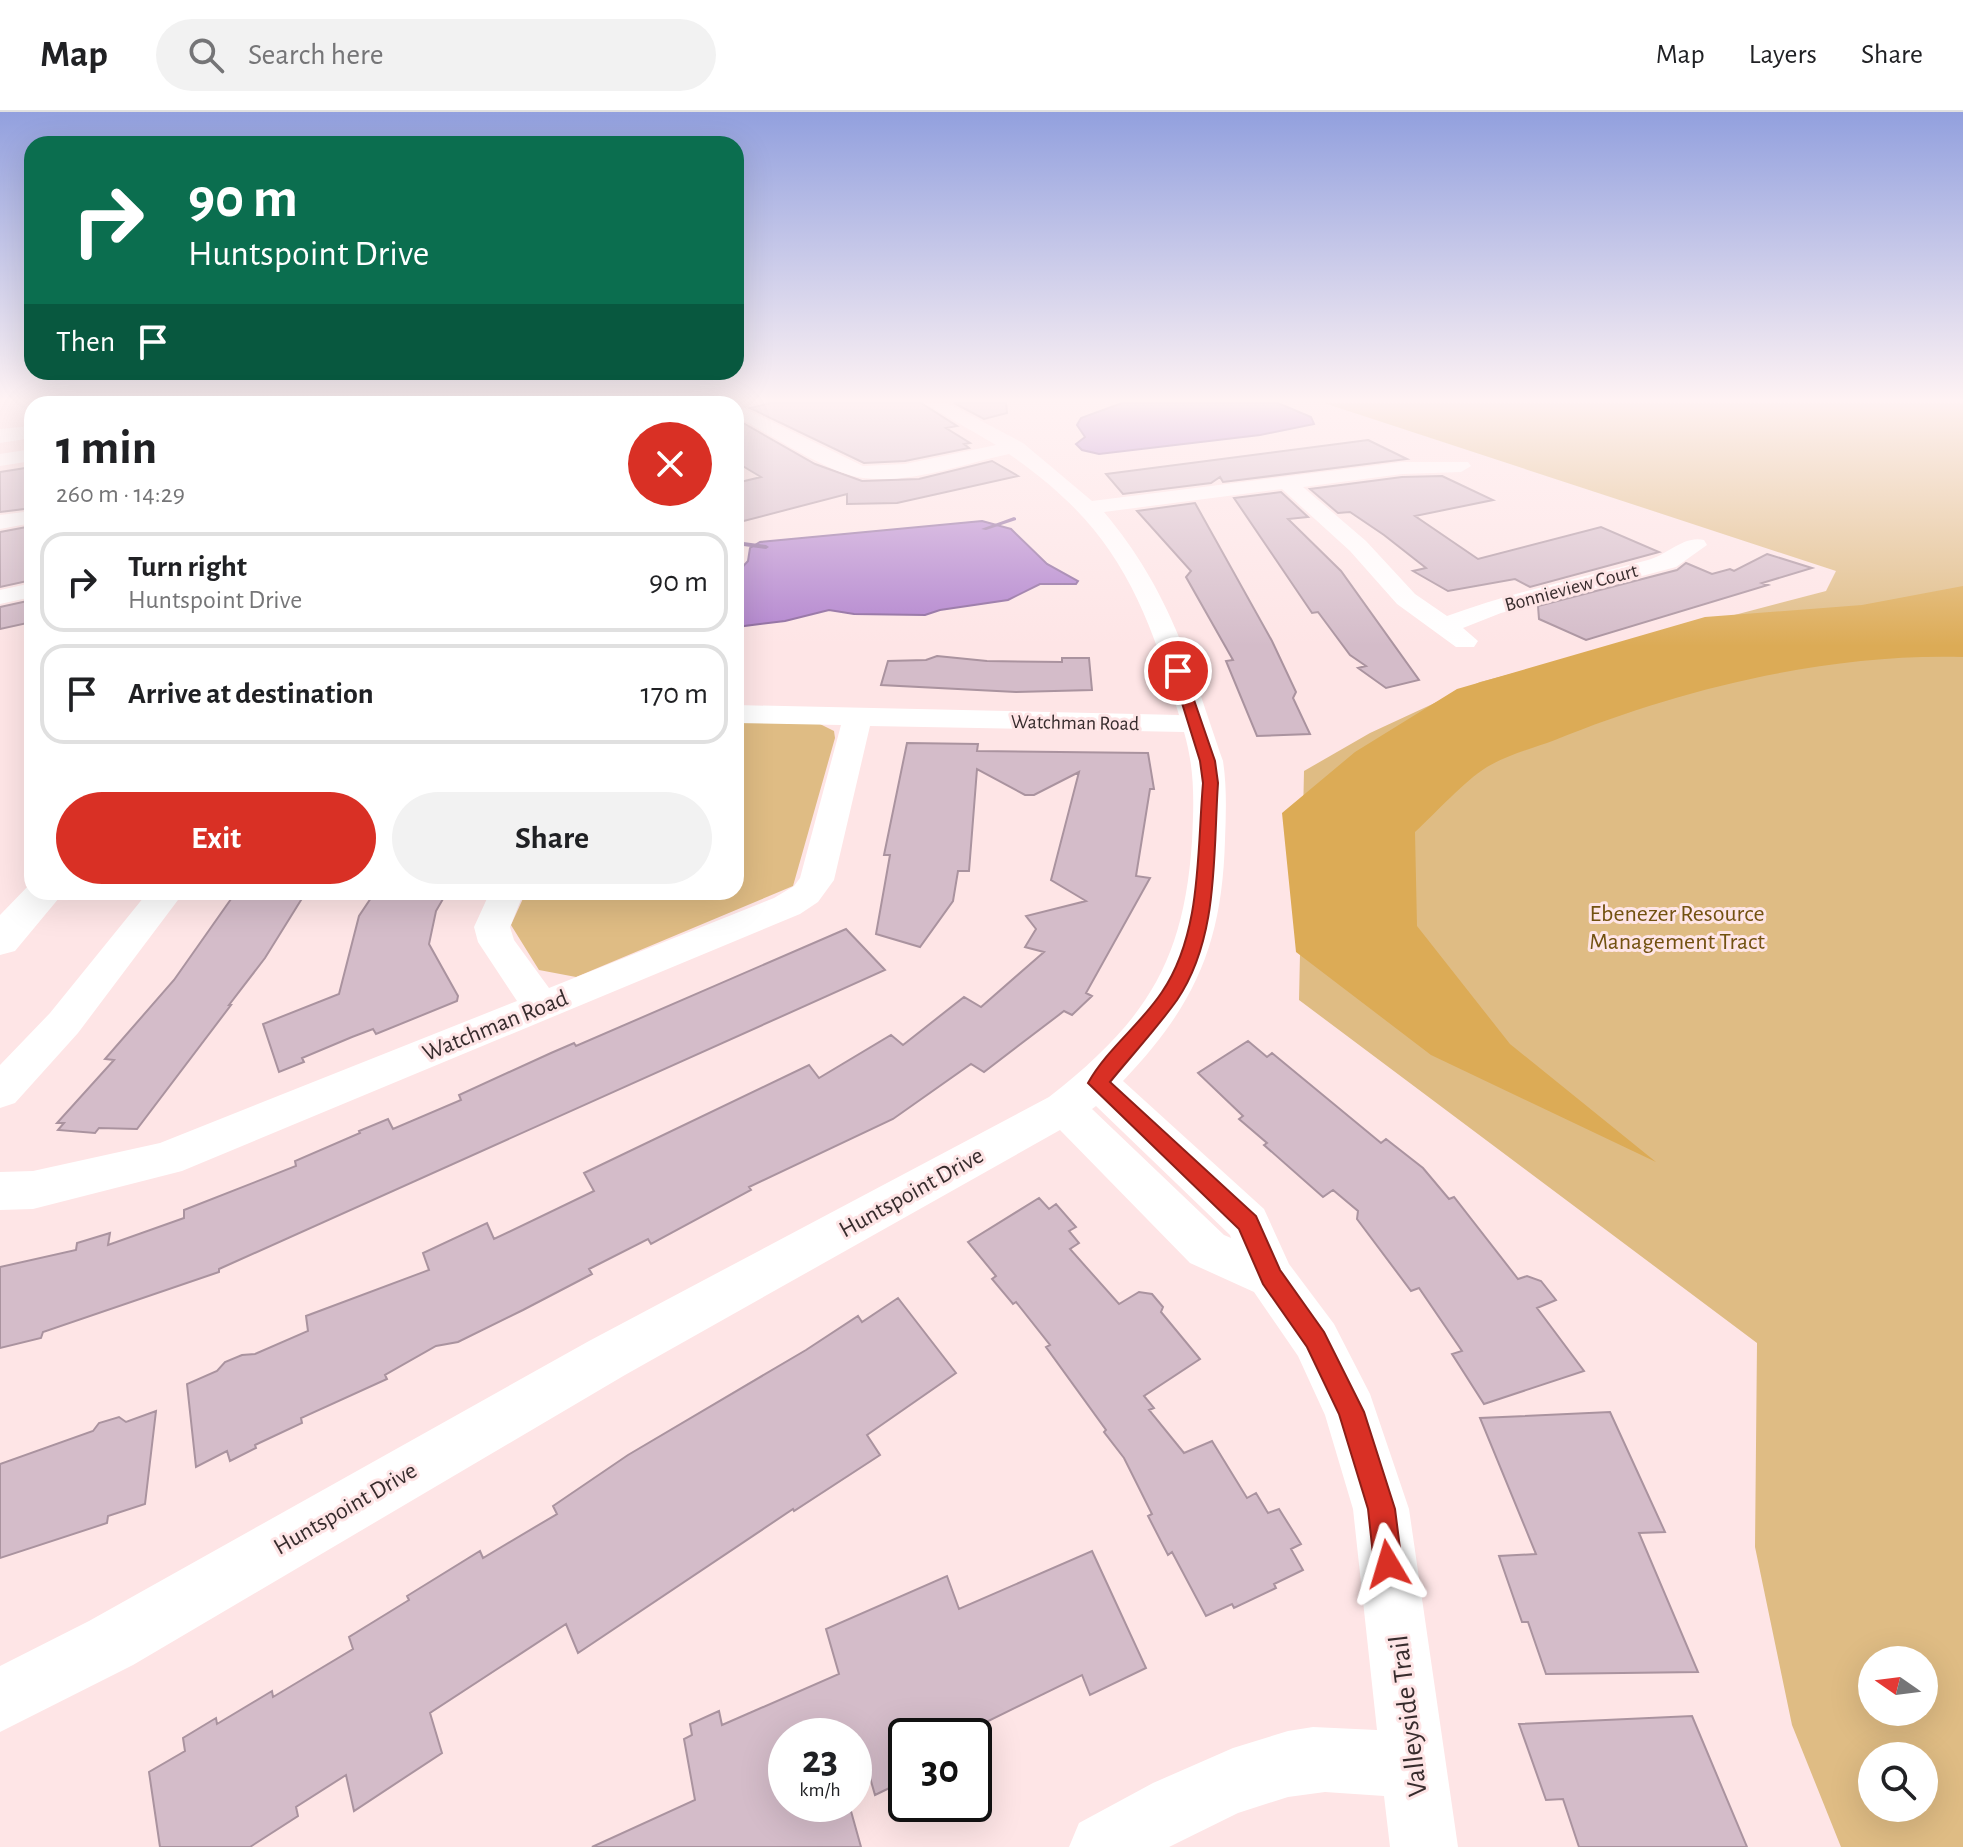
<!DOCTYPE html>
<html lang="en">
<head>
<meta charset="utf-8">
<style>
  body { margin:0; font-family:"Alegreya Sans",sans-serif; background:#f2f2f2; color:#202124; height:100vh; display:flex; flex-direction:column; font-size:30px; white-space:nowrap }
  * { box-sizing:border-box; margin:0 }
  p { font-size:26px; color:#757577 }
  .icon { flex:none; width:44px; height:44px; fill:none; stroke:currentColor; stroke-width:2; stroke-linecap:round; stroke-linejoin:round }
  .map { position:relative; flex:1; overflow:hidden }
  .side { position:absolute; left:24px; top:284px; width:720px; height:504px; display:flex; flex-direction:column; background:#fff; border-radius:24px; box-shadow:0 8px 32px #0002 }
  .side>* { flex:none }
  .banner { position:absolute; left:24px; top:24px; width:720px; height:244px; border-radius:24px; box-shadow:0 8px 32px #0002; background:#0b6e4f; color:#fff; overflow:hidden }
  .needle { width:52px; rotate:284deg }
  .fabs { position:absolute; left:1858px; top:1534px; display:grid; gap:16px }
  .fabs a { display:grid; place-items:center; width:80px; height:80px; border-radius:50%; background:#fff; box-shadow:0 8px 32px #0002; font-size:40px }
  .speed { position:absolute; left:768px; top:1606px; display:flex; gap:16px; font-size:40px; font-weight:700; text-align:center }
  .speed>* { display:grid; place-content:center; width:104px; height:104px; border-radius:50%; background:#fff; box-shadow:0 8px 32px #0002; line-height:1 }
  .speed small { font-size:20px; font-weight:400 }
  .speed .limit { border:4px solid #111; border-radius:12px; background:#fff; color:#111 }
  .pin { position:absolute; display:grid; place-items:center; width:68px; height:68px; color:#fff; margin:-34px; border:4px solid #fff; border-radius:50%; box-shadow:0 2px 8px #0007 }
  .me { position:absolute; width:88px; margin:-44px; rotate:353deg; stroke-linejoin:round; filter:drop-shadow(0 0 6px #0008) }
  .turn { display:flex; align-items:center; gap:28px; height:168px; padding:0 32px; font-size:36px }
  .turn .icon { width:104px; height:104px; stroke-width:2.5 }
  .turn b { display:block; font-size:56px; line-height:68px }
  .then { display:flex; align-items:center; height:76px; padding:0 32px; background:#0003; gap:16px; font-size:30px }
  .round { display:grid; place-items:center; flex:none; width:84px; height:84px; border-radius:42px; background:#f2f2f2 }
  .headline { display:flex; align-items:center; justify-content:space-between; height:136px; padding:0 32px }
  h1 { font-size:48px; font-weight:700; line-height:60px }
  .button { display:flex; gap:16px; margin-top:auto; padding:16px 32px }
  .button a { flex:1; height:92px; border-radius:48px; background:#d93025; color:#fff; font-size:32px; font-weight:700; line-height:92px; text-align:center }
  .button a+a { background:#f2f2f2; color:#202124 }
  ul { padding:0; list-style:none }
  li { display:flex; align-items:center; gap:24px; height:100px; margin:0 16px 12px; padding:0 16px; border:4px solid #e0e0e0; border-radius:24px }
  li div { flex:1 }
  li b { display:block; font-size:30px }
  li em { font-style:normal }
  header { display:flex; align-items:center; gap:48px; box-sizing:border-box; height:112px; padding:0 40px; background:#fff; border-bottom:2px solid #e0e0e0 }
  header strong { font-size:38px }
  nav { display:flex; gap:44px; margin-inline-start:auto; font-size:28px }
  .search { width:560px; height:72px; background:#f2f2f2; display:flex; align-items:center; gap:20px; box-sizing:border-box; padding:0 28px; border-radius:44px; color:#757577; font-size:30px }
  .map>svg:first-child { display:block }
  .green { fill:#dfbc84; fill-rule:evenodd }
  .forest { fill:#dcab56 }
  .water { fill:#b183ce; stroke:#8c699e; stroke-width:2 }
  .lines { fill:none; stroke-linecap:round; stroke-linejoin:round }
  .stream { fill:#8c699e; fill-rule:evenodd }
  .building { fill:#d4bcc9; stroke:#aa939f; stroke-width:2 }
  .street { fill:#fff; fill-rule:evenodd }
  .secondary { fill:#fff; fill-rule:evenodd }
  .route { fill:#d93025; stroke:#8d1f18; stroke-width:2 }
  .labels { text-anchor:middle; stroke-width:6; stroke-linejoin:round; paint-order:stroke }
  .far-street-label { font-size:20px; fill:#372c2d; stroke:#fee5e6 }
  .park-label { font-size:24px; fill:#725110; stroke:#fee5e6 }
  .street-label { font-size:24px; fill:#372c2d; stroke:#fee5e6 }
  .near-street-label { font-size:28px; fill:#372c2d; stroke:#fee5e6 }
</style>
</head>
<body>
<header>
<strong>Map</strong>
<div class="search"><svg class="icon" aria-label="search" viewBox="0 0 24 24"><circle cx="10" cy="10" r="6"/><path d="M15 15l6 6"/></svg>Search here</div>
<nav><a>Map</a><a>Layers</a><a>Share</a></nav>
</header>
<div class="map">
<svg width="1963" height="1735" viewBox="0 0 1963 1735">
  <rect width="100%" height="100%" fill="#fee5e6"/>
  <path class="green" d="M1324,291H1963V1735H1841L1792,1613L1755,1435L1757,1231L1299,888L1304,659L1370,621L1480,570L1826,479L1836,459ZM1872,1548H1924V1600H1872ZM1872,1644H1924V1696H1872Z
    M736,610L820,612L834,619L835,626L793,774L576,865L539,858L511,813L526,780H736Z"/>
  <path class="forest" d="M1963,474V545C1829,541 1679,577 1555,628C1534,636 1507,643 1487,655C1463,670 1437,700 1415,720L1417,814L1510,932L1656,1050L1431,943L1296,840L1282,701L1355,640L1457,577L1705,505L1862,493Z"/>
  <path class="water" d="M1122,291H1278L1311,305L1314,312L1260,323L1099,342L1082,338L1076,332L1085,325L1077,313L1081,306Z
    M982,409L1011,417L1047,452L1078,469L1076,472H1040L1008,488L940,498L925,503L854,502L829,498L785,509L736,515V462L748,449L750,436L760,430Z"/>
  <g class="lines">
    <path class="stream" d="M1014,405L1016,406V408L986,418L981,417Z
      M736,429L766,433L769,435L766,437L736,433Z"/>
  </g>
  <path class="building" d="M771,291H921L957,314L946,316L970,331L964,332L969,336L905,349L864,351L750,296Z
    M954,291H1006L1007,301L984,307Z
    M736,307L815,352L862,369L919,367L992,349L1018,364L897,391L847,392V382L736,411V371L761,365L736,350Z
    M1368,328L1407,347L1223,370L1220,365L1211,371L1123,382L1106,362Z
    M32,355V396L0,400V360Z
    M1442,364L1493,388L1415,404L1478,447L1601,415L1659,440L1530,475L1515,467L1448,479L1413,459L1426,456L1384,423L1350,400L1338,401L1310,377L1402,365Z
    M1281,380L1308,405L1288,407L1341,459L1419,568L1386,576L1358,556L1366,554L1350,543L1318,500L1312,501L1234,386Z
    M1195,391L1272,529L1296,580L1293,586L1310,622L1257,624L1226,549L1233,548L1186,465L1191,459L1137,399Z
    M32,414V468L0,475V420Z
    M1767,442L1812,456L1762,471L1768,473L1586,528L1539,507L1538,494L1677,458L1686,451L1712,462L1730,457L1734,459Z
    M32,488V510L0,517V495Z
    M937,544L987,549L1062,550V546H1089L1092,578L1016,580L881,573L888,549L926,548Z
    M907,631L978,632L977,639L1148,641L1154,677H1150L1136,764L1150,766L1086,881L1092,884L1072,903L1064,899L984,960L971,952L893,1007L749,1075L751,1078L651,1132L648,1127L589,1157L592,1162L523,1198L458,1230L436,1234L385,1263L387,1267L301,1306L302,1311L255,1333L256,1336L230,1349L227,1339L196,1355L187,1272L217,1259L225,1250L242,1243L255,1242L308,1219L306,1204L429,1158L423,1141L487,1111L494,1127L594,1079L584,1061L809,953L819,966L891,923L903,933L964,885L981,895L1044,840L1025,835L1036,817L1026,804L1086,789L1051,768L1079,660L1034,683H1025L977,657L969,759H958L953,789L920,835L876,822L890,743H884Z
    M236,780H306L265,846L229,893H231L137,1017L99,1016L95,1021L58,1018L64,1011H57L114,948L105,947L174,868Z
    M375,780H447L436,799L429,832L458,884L457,889L376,922L373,917L352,925L302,946L304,950L279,960L263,912L339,882L359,804Z
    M846,817L885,858L219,1157V1160L43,1220L41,1226L0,1236V1155L76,1138L77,1131L110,1121L108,1133L184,1106V1098L296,1054L295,1049L360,1021L359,1019L388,1007L393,1017L461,988L459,983L551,941L574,931L576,934Z
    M1248,929L1267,945L1272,941L1381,1031L1386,1027L1423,1056L1449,1087L1454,1085L1518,1167L1527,1164L1541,1169L1556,1188L1537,1196L1584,1259L1484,1292L1452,1242L1462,1239L1419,1176L1411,1179L1357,1107L1358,1099L1333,1078L1323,1085L1264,1033L1267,1031L1239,1007L1243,1004L1198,961Z
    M1039,1086L1049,1097L1056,1092L1076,1115L1069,1119L1079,1131L1070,1137L1119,1192L1139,1180L1152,1182L1163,1195L1161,1200L1200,1247L1144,1284L1154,1296L1149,1298L1184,1341L1212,1329L1247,1386L1256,1381L1268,1401L1279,1397L1301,1432L1291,1437L1303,1458L1274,1472L1276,1476L1234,1496L1232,1492L1206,1504L1172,1440L1168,1443L1148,1404L1152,1402L1124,1346L1104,1320L1106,1318L1046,1235L1050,1233L1016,1190L1013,1192L992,1167L996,1164L968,1130Z
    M898,1186L956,1261L867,1323L880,1343L794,1399L793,1397L578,1541L566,1512L430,1601L442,1641L354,1699L346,1663L296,1695L298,1704L250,1735H160L149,1660L185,1639L183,1626L216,1606L217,1612L272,1579L273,1585L353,1537L349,1525L409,1488L407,1484L480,1439L483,1446L557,1402L553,1394L628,1343L806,1238L858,1204L862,1210Z
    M156,1299L145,1392L108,1404L107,1411L0,1446V1352L93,1319L99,1311L119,1305L126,1310Z
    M1610,1300L1665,1420L1639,1421L1698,1560L1546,1562L1528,1510H1522L1499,1444L1536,1442L1480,1306Z
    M1092,1439L1146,1556L1090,1583L1082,1563L976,1615L979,1624H906V1668L875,1683L858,1624H786V1692H849L861,1735H592L695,1688L684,1627L692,1623L690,1612L719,1599L722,1613L839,1562L826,1517L947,1464L959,1497Z
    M1692,1604L1747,1735H1579L1563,1687L1546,1688L1519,1612Z"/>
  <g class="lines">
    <path class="street" d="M39,291H56L38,292Z
      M479,291H496L497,292H479Z
      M924,291H947L1023,331L1092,389L1402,350H1468L1471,354L1461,360L1402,362L1303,375L1366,429L1415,482L1447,504C1512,480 1581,466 1648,448C1667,443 1684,423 1704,428L1707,433L1676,455L1501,501L1463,516L1478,529L1474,535H1456L1397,492L1350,439L1282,377L1104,400C1171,480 1190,553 1223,649C1227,675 1226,702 1225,728C1222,833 1195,893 1123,969L1264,1097L1289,1152L1334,1212L1370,1282L1409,1397L1458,1735H1390L1384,1684L1325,1680L1288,1685L1238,1701L1169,1735H1069L1079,1711L1153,1671L1233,1636L1288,1619L1313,1615L1377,1618L1353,1397L1325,1303L1298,1244L1254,1180L1190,1151L1060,1018L625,1263L133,1553L0,1620V1554L89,1509L589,1229L1049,985C1145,910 1184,851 1192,729C1194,690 1195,658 1184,620L870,614L834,768L818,790L800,802L182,1059L33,1097L0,1098V1060L33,1059L160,1031L517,889L478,830L474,815L490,780H524L510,815L514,828L549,876L774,786L794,774L800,766L841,613L736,611V593L1179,603C1144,485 1114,414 1009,342C963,352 911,372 863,366C827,361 770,322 736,304L735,292L863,354L905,352L996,333ZM1096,994L1230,1123L1231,1126L1224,1123L1092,997Z
      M32,337V349L0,354V342Z
      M32,399V411L0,417V403Z
      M32,471V485L0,492V478Z
      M148,780H184L78,921L15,991L0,996V953L50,901Z"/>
    <path class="secondary" d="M139,291V292H119V291Z
      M152,291H172V292H152Z
      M218,291H241L218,292Z
      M277,291H300L277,292Z
      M32,314V326L0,331V317Z
      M32,770V780H64L15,839L0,843V803Z"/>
  </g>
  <linearGradient id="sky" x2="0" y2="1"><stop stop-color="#92a0de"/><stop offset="0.54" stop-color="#fff3f4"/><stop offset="1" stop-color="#fff3f4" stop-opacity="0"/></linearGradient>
  <rect width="1963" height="534" fill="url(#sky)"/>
  <path class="route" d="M1173,556L1184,559L1215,649L1218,671C1213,743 1219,826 1177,888C1157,916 1132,943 1110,970L1256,1104L1280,1158L1324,1220L1364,1300L1395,1397L1402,1452L1398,1462L1388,1466L1378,1462L1374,1452L1368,1397L1339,1302L1307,1235L1263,1172L1239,1117L1088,971C1107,937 1141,912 1162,880C1202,821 1197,740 1203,671L1200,649L1172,559Z"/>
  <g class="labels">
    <g class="far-street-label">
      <text transform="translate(1571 475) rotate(-15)" y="7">Bonnieview Court</text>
      <text transform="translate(1075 610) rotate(1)" y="7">Watchman Road</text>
    </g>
    <g class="park-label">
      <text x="1677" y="809">Ebenezer Resource<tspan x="1677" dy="28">Management Tract</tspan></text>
    </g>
    <g class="street-label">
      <text transform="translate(495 913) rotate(-22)" y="8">Watchman Road</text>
      <text transform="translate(911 1080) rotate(-29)" y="8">Huntspoint Drive</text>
      <text transform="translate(345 1396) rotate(-30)" y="8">Huntspoint Drive</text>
    </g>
    <g class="near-street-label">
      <text transform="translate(1407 1604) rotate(-97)" y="10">Valleyside Trail</text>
    </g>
  </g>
</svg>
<div class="fabs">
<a><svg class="needle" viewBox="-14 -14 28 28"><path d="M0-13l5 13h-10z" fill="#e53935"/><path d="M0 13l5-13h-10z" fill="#757577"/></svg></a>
<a><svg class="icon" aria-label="search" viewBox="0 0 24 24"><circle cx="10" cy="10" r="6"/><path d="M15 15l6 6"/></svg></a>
</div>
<div class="speed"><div>23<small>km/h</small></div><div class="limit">30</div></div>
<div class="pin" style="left:1178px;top:559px;background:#d93025"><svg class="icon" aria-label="arrive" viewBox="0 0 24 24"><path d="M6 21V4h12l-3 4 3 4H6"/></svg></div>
<svg class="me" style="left:1388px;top:1452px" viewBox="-20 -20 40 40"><path d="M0-17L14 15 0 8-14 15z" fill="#d93025" stroke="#fff" stroke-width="4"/></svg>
<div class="banner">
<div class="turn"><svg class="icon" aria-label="right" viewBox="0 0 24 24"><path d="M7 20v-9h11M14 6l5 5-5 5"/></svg><div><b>90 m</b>Huntspoint Drive</div></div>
<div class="then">Then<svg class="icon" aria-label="arrive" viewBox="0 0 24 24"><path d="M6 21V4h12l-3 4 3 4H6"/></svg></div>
</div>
<section class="side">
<div class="headline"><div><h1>1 min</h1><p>260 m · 14:29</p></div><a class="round" style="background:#d93025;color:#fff"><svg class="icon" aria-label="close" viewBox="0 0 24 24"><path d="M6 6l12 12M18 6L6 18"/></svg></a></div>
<ul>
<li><svg class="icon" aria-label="right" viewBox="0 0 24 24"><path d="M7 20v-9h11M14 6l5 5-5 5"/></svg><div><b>Turn right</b><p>Huntspoint Drive</p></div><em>90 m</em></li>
<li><svg class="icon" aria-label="arrive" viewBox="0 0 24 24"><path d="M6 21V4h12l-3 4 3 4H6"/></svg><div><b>Arrive at destination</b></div><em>170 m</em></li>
</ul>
<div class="button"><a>Exit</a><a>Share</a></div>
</section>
</div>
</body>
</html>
